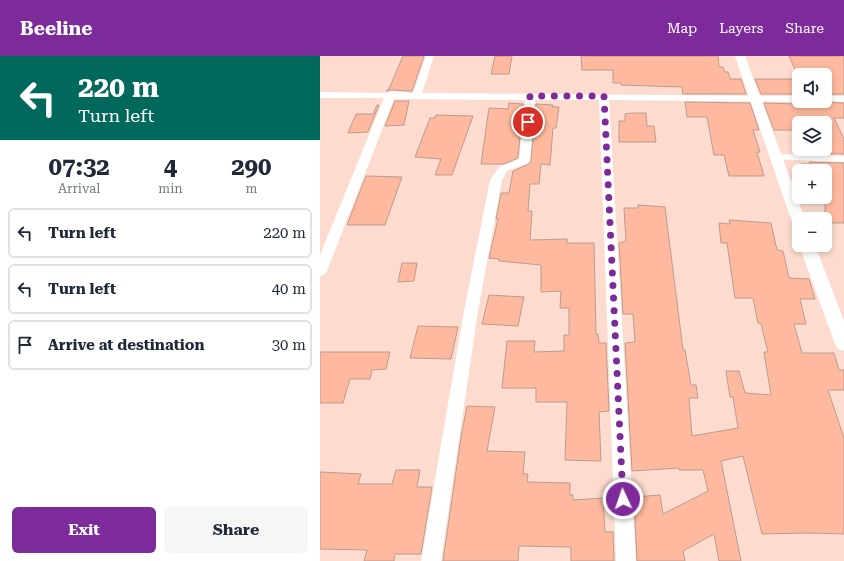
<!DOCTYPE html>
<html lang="en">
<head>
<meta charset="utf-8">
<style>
  body { margin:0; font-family:"Roboto Serif",serif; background:#f6f6f7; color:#1f2937; height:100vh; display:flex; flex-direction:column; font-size:15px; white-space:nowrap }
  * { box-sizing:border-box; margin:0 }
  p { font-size:13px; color:#747a83 }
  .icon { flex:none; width:22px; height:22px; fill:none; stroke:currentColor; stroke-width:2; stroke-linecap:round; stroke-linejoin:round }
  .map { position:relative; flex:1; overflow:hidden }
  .sheet { display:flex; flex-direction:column; background:#fff; width:320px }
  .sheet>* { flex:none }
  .guide { background:#00695c; color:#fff; overflow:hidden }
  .buttons { position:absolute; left:472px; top:12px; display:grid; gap:8px }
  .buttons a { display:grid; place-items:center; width:40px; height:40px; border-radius:6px; background:#fff; box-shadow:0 2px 6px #0003; font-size:20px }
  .pin { position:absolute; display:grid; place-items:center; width:34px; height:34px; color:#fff; margin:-17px; border:2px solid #fff; border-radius:50%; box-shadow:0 1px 4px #0007 }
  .me { position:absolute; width:44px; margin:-22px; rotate:357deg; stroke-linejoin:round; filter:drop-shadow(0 0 3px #0008) }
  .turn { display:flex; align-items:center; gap:14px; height:84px; padding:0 12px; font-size:18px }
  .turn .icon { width:52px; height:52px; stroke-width:2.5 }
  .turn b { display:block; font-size:28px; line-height:34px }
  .eta { display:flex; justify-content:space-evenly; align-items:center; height:68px; text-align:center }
  .eta b { font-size:24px; font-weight:700; line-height:28px }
  .primary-button { display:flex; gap:8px; margin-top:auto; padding:8px 12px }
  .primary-button a { flex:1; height:46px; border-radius:6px; background:#7d2b9b; color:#fff; font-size:16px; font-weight:700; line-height:46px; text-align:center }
  .primary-button a+a { background:#f6f6f7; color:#1f2937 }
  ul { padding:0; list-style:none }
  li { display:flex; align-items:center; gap:12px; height:50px; margin:0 8px 6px; padding:0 4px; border:2px solid #e0e1e3; border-radius:6px }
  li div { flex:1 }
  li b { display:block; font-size:15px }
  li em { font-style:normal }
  header { display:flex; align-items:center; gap:24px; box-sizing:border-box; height:56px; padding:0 20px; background:#7d2b9b; color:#fff }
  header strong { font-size:19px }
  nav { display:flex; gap:22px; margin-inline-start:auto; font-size:14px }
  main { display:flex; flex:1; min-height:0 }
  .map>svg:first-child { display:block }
  .building { fill:#feb99e; stroke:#bb9c90 }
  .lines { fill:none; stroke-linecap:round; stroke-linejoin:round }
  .minor { fill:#fff; fill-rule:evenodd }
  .tertiary { fill:#fff; fill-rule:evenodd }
  .route { stroke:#7d2b9b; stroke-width:7; stroke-dasharray:0 12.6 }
</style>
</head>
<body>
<header>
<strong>Beeline</strong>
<nav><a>Map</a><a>Layers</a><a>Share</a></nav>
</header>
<main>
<section class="sheet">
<div class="guide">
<div class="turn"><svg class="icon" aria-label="left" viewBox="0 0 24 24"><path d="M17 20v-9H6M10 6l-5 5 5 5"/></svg><div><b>220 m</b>Turn left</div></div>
</div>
<div class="eta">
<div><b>07:32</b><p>Arrival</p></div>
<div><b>4</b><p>min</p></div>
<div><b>290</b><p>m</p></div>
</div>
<ul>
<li><svg class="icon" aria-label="left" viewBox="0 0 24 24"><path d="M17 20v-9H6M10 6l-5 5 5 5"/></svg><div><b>Turn left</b></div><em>220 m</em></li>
<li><svg class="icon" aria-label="left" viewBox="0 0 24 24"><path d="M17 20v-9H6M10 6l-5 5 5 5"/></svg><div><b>Turn left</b></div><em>40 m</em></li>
<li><svg class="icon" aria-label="arrive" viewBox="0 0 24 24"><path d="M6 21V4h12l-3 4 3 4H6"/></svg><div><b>Arrive at destination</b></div><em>30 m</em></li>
</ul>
<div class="primary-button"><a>Exit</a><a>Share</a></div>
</section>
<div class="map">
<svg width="524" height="505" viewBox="0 0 524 505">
  <rect width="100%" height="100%" fill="#fddccf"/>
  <path class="building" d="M83,0H104L92,35L71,34L66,35L69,33Z
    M175,0H192L189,18H171Z
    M261,0H398L399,11H403L405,16H408L410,23H421L426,38H363L362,31L301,29V27H293V14H262Z
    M469,0H524V38H505V19H479V23Z
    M435,23H479V38H441Z
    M75,45H89L84,69L65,70Z
    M483,45L524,47V62H514L524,83V98L485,97L484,93H505V67H479V83L475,74H454L444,47L479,48Z
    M365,46L430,47L439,74H433L440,96H437L444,120H409L404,99H394L387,61H367Z
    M189,47L203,48L198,102L184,108H161L169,52L188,53Z
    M216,48L233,49L232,51H239L236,72H233L230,109L221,108L219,128H210L208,155H212L210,184L247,183V187H274L276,278H278L279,287H286L289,355L279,356L281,405L245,404L247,346H216V332H182L187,285H215L214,296L244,295V279H249V252H240L241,235L221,236V209L179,205V203L169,202L178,163H176L181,137H189L193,115L209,108L211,105Z
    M57,49H59L48,76L28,77L36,58H53Z
    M313,57H326L327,70H334L336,86H299V65H305V58Z
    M116,59L153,60L132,119H115L121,103L95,101L110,62H115Z
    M489,106L524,107V167H505V147H497L494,141H505V115H484L481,108H490Z
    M46,120L82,121L65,169H27Z
    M318,149L345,151L363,294H365L371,329H376L378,342H369L372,380L418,372L413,341H410L406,315H419L425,337L451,339L444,296H448L441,268L438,267L433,242H415L407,187H401L399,167L410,168L409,164L451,167L457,194L463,195L469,222L489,223L495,243H480L486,268H474L482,297H514L519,314H524V334H508L524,382V478L488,477L442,478L423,400L401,405L421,505H399L394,478L363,495L365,505H317L314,441L340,439L343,458L388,435L383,414H359V412L312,415L305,287L315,286L313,258H303L299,187L306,185L304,152H318Z
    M82,207H97L94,225L78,226Z
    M169,239L204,241L198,270L162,268Z
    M98,270L138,271L131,303L90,302Z
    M0,296H70L66,313L52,314L50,323H30L23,347H0Z
    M147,350L175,351L167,395L205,396L203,418H208L207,426L250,427V439H253V444L283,442L285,476H293L294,505H251V491L199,490L198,505H123L141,381Z
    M76,414H100L97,431H112L101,498H75L74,505H44L47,494L0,493V416L41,418L38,428H72Z"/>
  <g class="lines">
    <path class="minor" d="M106,0H114L102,37L479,40V45H482L479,46L289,44L316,505H296L279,44H215L210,105L208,107L187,115L182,124L158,255L121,505H101L144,255L170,124L179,111L199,103L205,44L74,43L7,215L5,218L0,220V199L64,42H0V36L67,37L71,35L93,37Z
      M505,40H524V46L502,45H505Z
      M456,98L524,100V106L452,103L451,101L452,99Z"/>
    <path class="tertiary" d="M415,0H425L485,163H479V171L474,170L472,166Z
      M479,189H495L524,265V295L518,293L515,288Z"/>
  </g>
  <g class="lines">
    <path class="route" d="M208,66L210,40H284L303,443"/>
  </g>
</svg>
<div class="buttons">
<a><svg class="icon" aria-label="sound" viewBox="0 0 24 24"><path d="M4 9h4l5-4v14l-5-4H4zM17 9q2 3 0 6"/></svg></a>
<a><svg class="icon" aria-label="layers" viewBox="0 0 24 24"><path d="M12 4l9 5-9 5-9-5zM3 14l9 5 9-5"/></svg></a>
<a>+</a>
<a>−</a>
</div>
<div class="pin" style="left:208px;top:66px;background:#d93025"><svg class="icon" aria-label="arrive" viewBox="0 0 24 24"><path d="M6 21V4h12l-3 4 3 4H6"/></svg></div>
<svg class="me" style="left:303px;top:443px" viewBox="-20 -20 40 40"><circle r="17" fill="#7d2b9b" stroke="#fff" stroke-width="3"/><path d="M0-11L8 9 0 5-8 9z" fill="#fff"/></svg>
</div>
</main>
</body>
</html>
